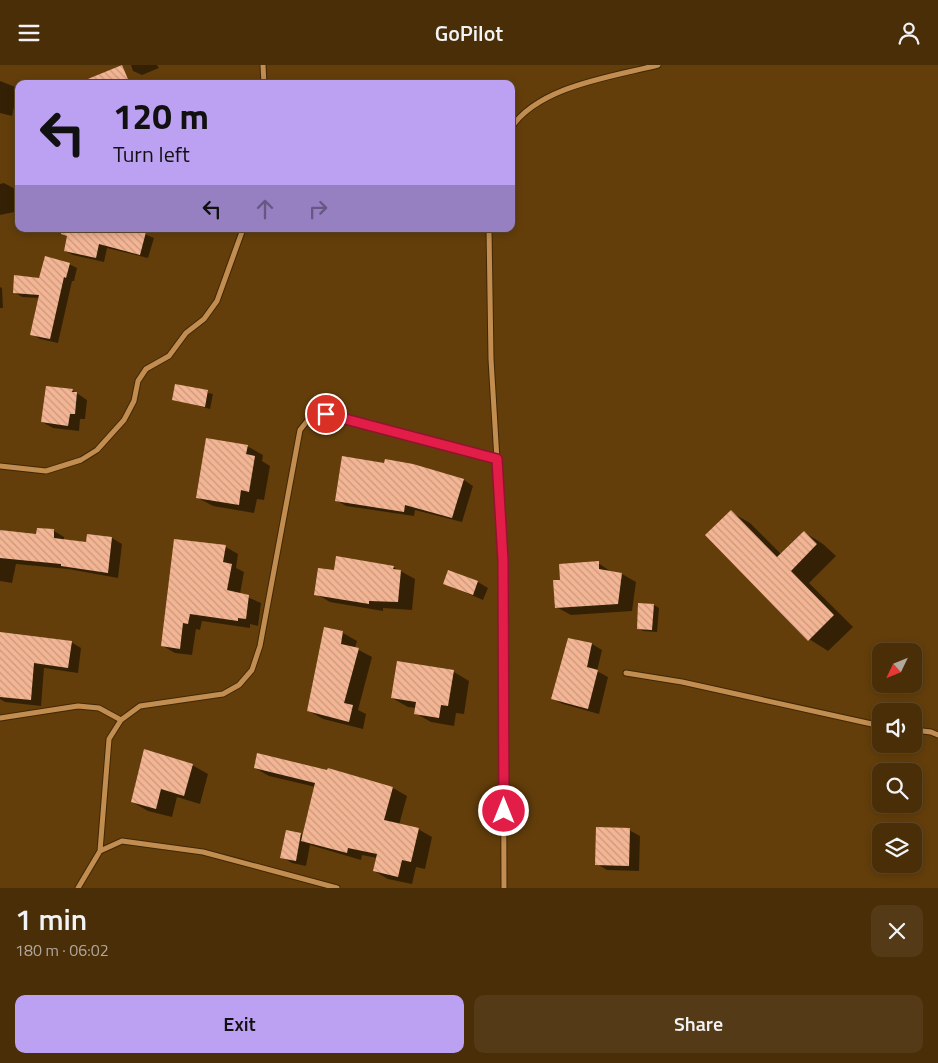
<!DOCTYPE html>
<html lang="en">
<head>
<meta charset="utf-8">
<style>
  body { margin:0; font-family:"Titillium Web",sans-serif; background:#543a16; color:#f1f3f6; height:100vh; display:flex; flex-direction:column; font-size:19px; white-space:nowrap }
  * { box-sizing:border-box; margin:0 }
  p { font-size:16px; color:#b2a89c }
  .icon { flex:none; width:28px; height:28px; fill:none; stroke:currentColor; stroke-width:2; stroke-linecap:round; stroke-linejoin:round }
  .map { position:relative; height:823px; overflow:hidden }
  .details { display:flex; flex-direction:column; background:#4a2e08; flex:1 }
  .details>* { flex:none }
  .banner { position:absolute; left:15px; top:15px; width:500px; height:152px; border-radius:10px; box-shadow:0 2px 8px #0003,0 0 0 1px #614a29; background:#bca0f2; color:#111; overflow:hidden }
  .needle { width:32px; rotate:227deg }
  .fabs { position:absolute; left:872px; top:578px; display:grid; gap:10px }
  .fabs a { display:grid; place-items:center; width:50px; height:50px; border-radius:10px; background:#4a2e08; box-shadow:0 2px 8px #0003,0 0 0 1px #614a29; font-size:25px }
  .pin { position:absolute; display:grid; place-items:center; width:42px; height:42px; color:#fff; margin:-21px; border:2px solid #fff; border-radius:50%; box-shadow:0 1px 5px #0007 }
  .me { position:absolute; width:55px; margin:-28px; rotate:0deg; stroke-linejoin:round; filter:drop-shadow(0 0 4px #0008) }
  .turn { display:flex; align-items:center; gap:18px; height:105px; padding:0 15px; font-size:22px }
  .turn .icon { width:65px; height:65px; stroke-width:2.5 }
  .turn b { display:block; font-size:35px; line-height:42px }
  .lanes { display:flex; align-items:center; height:48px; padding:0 15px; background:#0003; justify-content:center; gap:25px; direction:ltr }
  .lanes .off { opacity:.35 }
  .round { display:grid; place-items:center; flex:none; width:52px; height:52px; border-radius:10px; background:#543a16 }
  .head { display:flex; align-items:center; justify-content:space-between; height:85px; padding:0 15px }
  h1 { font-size:30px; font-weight:600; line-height:38px }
  .button { display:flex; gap:10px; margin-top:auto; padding:10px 15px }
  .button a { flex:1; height:58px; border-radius:10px; background:#bca0f2; color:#111; font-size:20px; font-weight:600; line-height:58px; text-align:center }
  .button a+a { background:#543a16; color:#f1f3f6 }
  header { display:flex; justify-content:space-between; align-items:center; height:65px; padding:0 15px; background:#4a2e08; font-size:22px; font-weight:600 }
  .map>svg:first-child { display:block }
  .shadow { fill:#0007 }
  .building { fill:url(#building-back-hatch) }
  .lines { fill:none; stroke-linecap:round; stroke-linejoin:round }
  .minor-casing { stroke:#412704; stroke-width:7 }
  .minor { stroke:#c28d50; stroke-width:5 }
  .route-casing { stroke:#92132f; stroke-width:12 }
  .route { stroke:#e11d48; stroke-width:9 }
</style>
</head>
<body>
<header><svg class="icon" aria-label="menu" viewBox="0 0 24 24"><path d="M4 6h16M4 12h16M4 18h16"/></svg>GoPilot<svg class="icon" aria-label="person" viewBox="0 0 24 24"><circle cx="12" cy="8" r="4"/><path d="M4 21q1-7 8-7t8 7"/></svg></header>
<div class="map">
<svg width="938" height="823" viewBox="0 0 938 823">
  <defs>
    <pattern id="building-back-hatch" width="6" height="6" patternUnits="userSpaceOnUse" patternTransform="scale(1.25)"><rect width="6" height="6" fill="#f3b594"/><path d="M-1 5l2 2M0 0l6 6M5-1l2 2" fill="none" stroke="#c9987d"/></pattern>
  </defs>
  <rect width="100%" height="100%" fill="#633e0b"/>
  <path class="shadow" d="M131,0H157L159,3L142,10L133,6Z
    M0,16L18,23L12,51L0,48Z
    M4,118L15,124L19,146L0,150V119Z
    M70,164L111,166L112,164H138L137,166L154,173L148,193L107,183L104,197L73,190L65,186Z
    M69,199L77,203L74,216H72L58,278L40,274L32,269L40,233L22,232L14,227Z
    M0,222L2,223L3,243H0Z
    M176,321L213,329L210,344L173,334Z
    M72,325L87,335L85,354H80L79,366L53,363L42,357Z
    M247,381L263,390L262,396L270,401L264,435L257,434L254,448L213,441L198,433Z
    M385,400H413L464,415L473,421L462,457L415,445L414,451L346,441L336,435Z
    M731,447L750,458L782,490L804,467L823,479L836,491L809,518L853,562L828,586L809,574Z
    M0,465L37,471L54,466L64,472V475L87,479L112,473L122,479L118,513L68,504L16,499L12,518L0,516Z
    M226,482L238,489L236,503L244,507L240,529L261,538L258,561L250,559V563L202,556L200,565L196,564L192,590L175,588L163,581Z
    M598,498L613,508L622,509L636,517L632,546L571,550L556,542L561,516Z
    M393,502L415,514L412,545L383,543V546L330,537L316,529L335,507Z
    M478,517L488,523L483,535L445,519Z
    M654,540L659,543L657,567L643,566L638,563Z
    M0,568L71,577L81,583L78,608L44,603L41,641L5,637L0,634Z
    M343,568L357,576L355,583L372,592L358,645L366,649L363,664L323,654L309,646Z
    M592,579L602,585L597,606L608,612L599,649L563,639L552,634Z
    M454,607L469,616L464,649L456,648L454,661L431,657L415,648L416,643L408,642L392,633Z
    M192,700L208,709L200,739L177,732L172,752L148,746L132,737Z
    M255,703L328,706L329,704L393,723L407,731L399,760L418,764L432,772L425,804L416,802L412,819L388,814L374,806L377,793L362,790L361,795L310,780L306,801L292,798L282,792L301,769L303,771L316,722L269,711Z
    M629,765L640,771L639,806L607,805L597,799Z"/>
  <path class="building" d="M122,0L130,19H78V18Z
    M62,164H135L146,167L140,190L99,179L96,193L64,186L67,171L61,169Z
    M45,191L70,198L66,213L64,212L50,274L30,270L39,230L13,228L14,210L39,213Z
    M175,319L208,325L205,342L172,335Z
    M46,321L73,324L72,327H77L75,349H70L68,361L41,357Z
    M206,373L248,380L246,389L255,391L249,427L241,425L239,440L196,433Z
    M342,391L384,398L385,394L413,399L464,414L452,453L405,440L404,447L335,436Z
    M731,445L777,492L804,466L817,479L791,506L834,550L808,576L705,470Z
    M37,463L54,464V473L86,477L87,469L112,472L108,508L61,501V499L0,493V465L36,469Z
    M174,474L226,480L223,497L232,499L227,525L249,530L246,554L238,553V556L190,549L188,559L183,558L180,584L161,581Z
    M336,491L394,501L393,504L401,505L398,537L369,536V539L314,530L318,503L334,505Z
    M599,496V504L622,508L618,539L555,543L553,515H560L559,499Z
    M448,505L478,516L473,530L443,519Z
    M638,538L654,539L652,565L637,564Z
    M324,562L343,566L341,579L359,583L344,638L353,640L349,657L307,646Z
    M0,567L72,576L68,603L34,598L31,635L0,632Z
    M568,573L592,578L587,602L598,605L588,644L551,634Z
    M397,596L454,605L448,641L441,640L439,653L414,649L416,637L391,633Z
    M144,684L193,699L184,731L161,724L156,744L131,737Z
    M257,688L327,705L328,703L393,722L384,755L419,763L411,797L402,795L398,812L373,806L377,789L348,783L347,788L301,776L315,718L254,703Z
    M596,762L630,763L629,801L595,800Z
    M286,765L301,768L296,796L280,793Z"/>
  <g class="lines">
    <g class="minor-casing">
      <path id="minor" d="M263,0L264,19
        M511,63C539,21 611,12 658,0
        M489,164L491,294L503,495L504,823
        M0,401L46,406L81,395L97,385L124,355L134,336L138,316L146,304L169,291L186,268L204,254L217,236L243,164
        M626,608L682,617L881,661
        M0,653L78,641L99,643L121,655
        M914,665L931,667L938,670
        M100,786L109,674L121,655L140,641L223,629L239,620L252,605L260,581L300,365L312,350L326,349L497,394
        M78,823L100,786L122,776L203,787L337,823"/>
    </g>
    <use href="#minor" class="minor"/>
  </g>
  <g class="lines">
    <g class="route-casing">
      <path id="route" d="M326,349L497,394L503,495L504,746"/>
    </g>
    <use href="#route" class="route"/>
  </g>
</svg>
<div class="fabs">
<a><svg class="needle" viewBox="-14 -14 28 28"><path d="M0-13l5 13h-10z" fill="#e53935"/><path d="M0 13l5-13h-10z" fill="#b2a89c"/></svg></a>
<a><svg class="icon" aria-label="sound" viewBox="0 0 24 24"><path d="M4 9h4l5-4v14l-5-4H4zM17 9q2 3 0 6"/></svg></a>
<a><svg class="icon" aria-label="search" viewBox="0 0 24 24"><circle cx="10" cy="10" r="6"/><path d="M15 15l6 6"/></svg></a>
<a><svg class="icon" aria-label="layers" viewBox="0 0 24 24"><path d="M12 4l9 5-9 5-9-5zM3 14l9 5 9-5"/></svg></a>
</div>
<div class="pin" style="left:326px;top:349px;background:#d93025"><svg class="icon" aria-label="arrive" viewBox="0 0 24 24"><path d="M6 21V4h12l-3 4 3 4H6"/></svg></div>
<svg class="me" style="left:504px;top:746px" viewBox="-20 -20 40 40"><circle r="17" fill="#e11d48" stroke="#fff" stroke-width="3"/><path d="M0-11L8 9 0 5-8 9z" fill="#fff"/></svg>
<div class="banner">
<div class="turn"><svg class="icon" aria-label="left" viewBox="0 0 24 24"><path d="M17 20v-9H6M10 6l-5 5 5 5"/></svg><div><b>120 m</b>Turn left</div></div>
<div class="lanes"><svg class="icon" aria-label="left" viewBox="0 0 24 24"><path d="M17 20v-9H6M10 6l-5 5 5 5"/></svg><svg class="icon off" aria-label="ahead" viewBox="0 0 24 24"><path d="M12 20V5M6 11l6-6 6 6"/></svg><svg class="icon off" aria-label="right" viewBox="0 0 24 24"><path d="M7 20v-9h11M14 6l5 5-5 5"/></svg></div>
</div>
</div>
<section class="details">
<div class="head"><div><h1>1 min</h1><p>180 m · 06:02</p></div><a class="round"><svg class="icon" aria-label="close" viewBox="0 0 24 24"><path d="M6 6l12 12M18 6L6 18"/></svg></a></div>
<div class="button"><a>Exit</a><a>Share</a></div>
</section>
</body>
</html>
